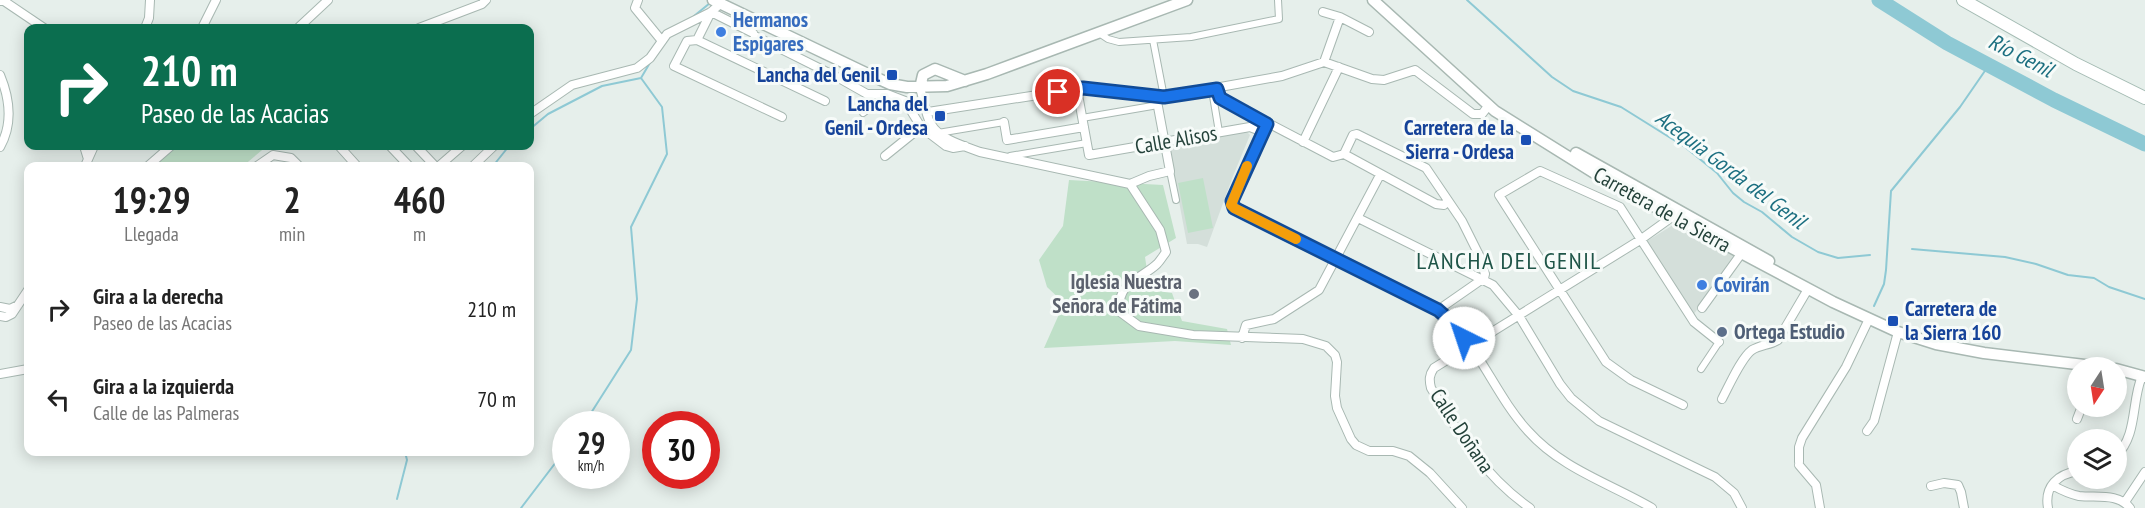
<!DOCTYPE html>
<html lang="es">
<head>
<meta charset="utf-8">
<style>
  body { margin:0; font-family:"PT Sans Narrow",sans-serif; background:#f2f2f2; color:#222; height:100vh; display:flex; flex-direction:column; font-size:22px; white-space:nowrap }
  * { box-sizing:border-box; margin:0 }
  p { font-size:20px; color:#767676 }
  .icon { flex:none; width:33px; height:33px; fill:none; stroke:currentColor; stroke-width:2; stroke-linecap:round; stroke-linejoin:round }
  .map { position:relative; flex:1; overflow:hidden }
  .sheet { position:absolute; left:24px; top:162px; width:510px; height:294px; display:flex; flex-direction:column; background:#fff; border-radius:12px; box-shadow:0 3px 15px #0003 }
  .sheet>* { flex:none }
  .hud { position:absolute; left:24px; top:24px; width:510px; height:126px; border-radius:12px; box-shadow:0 3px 15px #0003; background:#0b6e4f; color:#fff; overflow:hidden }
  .needle { width:39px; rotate:192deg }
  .tools { position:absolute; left:2067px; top:357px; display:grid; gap:12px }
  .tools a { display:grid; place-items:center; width:60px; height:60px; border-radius:50%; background:#fff; box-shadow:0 3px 15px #0003; font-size:30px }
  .speed { position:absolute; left:552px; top:411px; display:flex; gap:12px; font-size:30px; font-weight:700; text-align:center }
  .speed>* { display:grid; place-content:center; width:78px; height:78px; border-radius:50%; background:#fff; box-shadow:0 3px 15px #0003; line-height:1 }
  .speed small { font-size:15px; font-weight:400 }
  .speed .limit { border:9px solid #d22; background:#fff; color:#111 }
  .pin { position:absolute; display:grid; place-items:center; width:51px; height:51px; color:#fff; margin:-26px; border:3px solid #fff; border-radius:50%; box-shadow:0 2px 6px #0007 }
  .me { position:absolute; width:66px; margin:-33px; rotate:319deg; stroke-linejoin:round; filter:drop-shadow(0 0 4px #0008) }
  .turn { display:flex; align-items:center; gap:21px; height:126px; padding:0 18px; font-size:27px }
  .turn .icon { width:78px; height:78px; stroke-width:2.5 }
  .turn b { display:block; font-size:42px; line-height:51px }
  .eta { display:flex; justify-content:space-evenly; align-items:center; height:102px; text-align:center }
  .eta b { font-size:36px; font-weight:700; line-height:42px }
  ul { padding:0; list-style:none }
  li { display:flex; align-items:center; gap:18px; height:90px; padding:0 18px }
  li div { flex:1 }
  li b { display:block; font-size:22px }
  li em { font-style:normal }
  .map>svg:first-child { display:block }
  .built { fill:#d4dfda }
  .green { fill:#bfe0c8 }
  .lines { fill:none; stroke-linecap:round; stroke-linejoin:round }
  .stream { stroke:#8ec9d4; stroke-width:2 }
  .river { stroke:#8ec9d4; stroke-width:15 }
  .pedestrian-casing { stroke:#a8b8b2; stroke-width:8 }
  .minor-casing { stroke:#a8b8b2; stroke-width:10 }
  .tertiary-casing { stroke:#a8b8b2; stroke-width:13 }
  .secondary-casing { stroke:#a4bbb3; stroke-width:14 }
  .pedestrian { stroke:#fff; stroke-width:6 }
  .minor { stroke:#fff; stroke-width:8 }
  .tertiary { stroke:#fff; stroke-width:10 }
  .secondary { stroke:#fff; stroke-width:12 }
  .route-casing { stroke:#114b97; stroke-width:15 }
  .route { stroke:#1a73e8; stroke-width:10 }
  .slow { stroke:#f59e0b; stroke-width:10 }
  .shop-dot { fill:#3f7fe0; stroke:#f7fbf9; stroke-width:2 }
  .transit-dot { fill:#1a4fb4; stroke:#f7fbf9; stroke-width:2 }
  .worship-dot { fill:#6b7280; stroke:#f7fbf9; stroke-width:2 }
  .service-dot { fill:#5c6f8a; stroke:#f7fbf9; stroke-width:2 }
  .labels { text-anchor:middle; stroke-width:6; stroke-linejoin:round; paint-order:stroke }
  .shop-label { font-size:21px; font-weight:bold; fill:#366cbe; stroke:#f7fbf9; text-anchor:start }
  .transit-label { font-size:21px; font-weight:bold; fill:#164399; stroke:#f7fbf9; text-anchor:end }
  .street-label { font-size:21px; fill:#24423a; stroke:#f7fbf9 }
  .worship-label { font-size:21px; font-weight:bold; fill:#5b616d; stroke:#f7fbf9; text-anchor:end }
  .service-label { font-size:21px; font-weight:bold; fill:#4e5e75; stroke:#f7fbf9; text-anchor:start }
  .water-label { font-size:22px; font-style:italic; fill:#1c6f80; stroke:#f7fbf9 }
  .quarter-label { font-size:24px; letter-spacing:1.5px; fill:#1f5548; stroke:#f7fbf9 }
</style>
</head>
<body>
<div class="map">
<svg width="2145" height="508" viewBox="0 0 2145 508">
  <rect width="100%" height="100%" fill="#e6efeb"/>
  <path class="built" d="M1246,131L1250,135L1233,176L1207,247L1198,244H1187L1168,143Z
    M1678,222L1736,253L1694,314L1647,241Z"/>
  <path class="green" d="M176,146H267L243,166H153Z
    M1203,178L1213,228L1188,233L1178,183Z
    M1069,180L1163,185L1176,238L1145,257L1150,290L1172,293L1182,321L1227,329L1231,345L1175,341L1044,348L1064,303L1047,287L1039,260L1063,226Z"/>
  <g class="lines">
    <path class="stream" d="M1467,0L1552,77L1573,91L1621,107L1685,147L1717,173L1733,193L1744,202L1762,212L1792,237L1818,252L1838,258L1870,255
      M694,16L710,3
      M530,129L548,114L602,86L641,78L651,61
      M493,166L509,146
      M1912,249L2005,257L2036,264L2068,275L2094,278L2109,287L2145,299
      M1874,306L1884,284L1886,270L1891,191L1960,107L1989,65
      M584,424L631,350L637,299L631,227L667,154L662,107L641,78
      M397,499L407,460L405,452
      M521,508L566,449"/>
    <path class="river" d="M1879,0L1947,43L2054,100L2145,144"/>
    <g class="pedestrian-casing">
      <path id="pedestrian" d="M1099,33L1108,39L1119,42L1191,37L1279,19L1278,0
        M1153,40L1164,97
        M1212,90L1219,132
        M863,113L887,95
        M1082,118L1158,105
        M938,133L1004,122
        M1010,156L1087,143
        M1170,171L1176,200
        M1701,369L1719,342"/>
    </g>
    <g class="minor-casing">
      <path id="minor" d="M638,0L635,8L662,41
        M721,0L720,4L711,12L697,40L687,41L674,66L782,117
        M0,1H4L44,28
        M711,12L753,33
        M1323,12L1340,17L1369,32
        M145,28L149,18L150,0
        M202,28L216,0
        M298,28L328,0
        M419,28L482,4L486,0
        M755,36L837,77L867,94H887L905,101L921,127L946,146L953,148L965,146
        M697,40L825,101
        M1324,62L1340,17
        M0,75C10,99 13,124 0,147
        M920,88C923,97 926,117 931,124C939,139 964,146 980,152L1130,184L1160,230L1166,252C1163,256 1160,261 1157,264C1140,280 1116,282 1120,312L1139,326L1193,335L1303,339L1326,346L1335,355L1337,362L1335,396L1337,408L1351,439L1356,445L1369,451H1393L1409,456L1430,473L1462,508
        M1077,89L1089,155L1250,127L1263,132
        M1217,89L1220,98L1333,157L1344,154L1436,204L1444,205L1448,201
        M928,112L1083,88L1164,97L1282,76L1324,62L1372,79L1384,80L1415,70L1473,114H1482L1489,105
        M530,114L572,85L637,68L650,58L667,34L711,12
        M1004,122L1007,140L1084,127
        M1267,124L1232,201L1234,209L1438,310C1478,342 1494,394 1528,431C1562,469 1609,483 1652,508
        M1303,142L1339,67
        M84,146L88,159
        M339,146L357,166
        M390,146L409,166
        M416,146L435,166
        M1344,154L1353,135L1357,134L1426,168L1462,221L1480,257L1485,274L1484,278
        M885,156L921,127
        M85,166L94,146
        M148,166L171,146
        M257,166L273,155L291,158L299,166
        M439,166L462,146
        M473,166L494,146
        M1130,184L1149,176L1170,171L1156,96
        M1358,218L1493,285L1519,316L1560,384L1571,398L1599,421L1715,477L1734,493L1742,508
        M0,307L10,309L18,305
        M1702,308L1741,254
        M1438,310L1484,278
        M0,316L6,317L12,314L28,290
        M1242,338L1246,325L1274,319L1319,290L1380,175
        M0,374L28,369
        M1722,399C1729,386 1741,358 1752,350C1760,345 1770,345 1778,340L1808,289
        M1683,405L1631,380L1606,362L1499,195L1540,171L1620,207L1694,322L1719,342
        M2077,419L2082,406
        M1867,431L1874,421L1898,332
        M2116,456C2138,435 2131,402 2142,376
        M1799,462V447L1802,438L1846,367L1869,319
        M1799,465L1816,485L1820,508
        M2052,485C2061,490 2069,494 2079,496C2097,498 2118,493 2130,508
        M1931,486L1944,483L1958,485L1961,492L1964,508
        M2125,502L2145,472
        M1530,508C1485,477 1459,434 1431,388C1429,380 1429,375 1434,368L1640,240L1672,217
        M2048,508C2044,486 2058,474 2078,471"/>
    </g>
    <g class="tertiary-casing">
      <path id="tertiary" d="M713,0L868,74L890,84L907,87L947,86L987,74L1187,0
        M1373,0L1495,111L1612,184L1833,302L1898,332L1936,344L1984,353L2110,368
        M920,88L923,75L935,69L965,81
        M1576,153L1769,261
        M2116,369L2145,377"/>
    </g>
    <g class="secondary-casing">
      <path id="secondary" d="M1963,0L2076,64L2145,98"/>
    </g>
    <use href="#pedestrian" class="pedestrian"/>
    <use href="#minor" class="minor"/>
    <use href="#tertiary" class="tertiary"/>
    <use href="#secondary" class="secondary"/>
  </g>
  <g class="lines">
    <g class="route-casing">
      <path id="route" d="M1058,92L1083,88L1164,97L1217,89L1220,98L1267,124L1232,201L1234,208L1438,310L1455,325L1464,338"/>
    </g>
    <use href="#route" class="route"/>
    <path class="slow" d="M1247,166L1231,205L1234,208L1296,239"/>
  </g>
  <g class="shop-dot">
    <circle cx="721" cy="32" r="6"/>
    <circle cx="1702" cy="285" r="6"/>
  </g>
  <g class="transit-dot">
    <rect x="886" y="69" width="12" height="12" rx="3"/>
    <rect x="934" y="110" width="12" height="12" rx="3"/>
    <rect x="1520" y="134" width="12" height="12" rx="3"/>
    <rect x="1887" y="315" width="12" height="12" rx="3"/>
  </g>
  <circle class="worship-dot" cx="1194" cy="294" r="6"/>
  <circle class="service-dot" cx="1722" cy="332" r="6"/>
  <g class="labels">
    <g class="shop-label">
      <text x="733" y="27">Hermanos<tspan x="733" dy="24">Espigares</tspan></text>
      <text x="1714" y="292">Covirán</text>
    </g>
    <g class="transit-label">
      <text x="880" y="82">Lancha del Genil</text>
      <text x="928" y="111">Lancha del<tspan x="928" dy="24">Genil - Ordesa</tspan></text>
      <text x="1514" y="135">Carretera de la<tspan x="1514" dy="24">Sierra - Ordesa</tspan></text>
      <text x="1905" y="316" text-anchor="start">Carretera de<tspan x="1905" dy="24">la Sierra 160</tspan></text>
    </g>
    <g class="street-label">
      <text transform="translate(1176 140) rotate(-10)" y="7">Calle Alisos</text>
      <text transform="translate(1662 210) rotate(29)" y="7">Carretera de la Sierra</text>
      <text transform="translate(1462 431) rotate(56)" y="7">Calle Doñana</text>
    </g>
    <g class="worship-label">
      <text x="1182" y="289">Iglesia Nuestra<tspan x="1182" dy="24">Señora de Fátima</tspan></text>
    </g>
    <g class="service-label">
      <text x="1734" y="339">Ortega Estudio</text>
    </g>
    <g class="water-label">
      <text transform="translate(2021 55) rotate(27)" y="8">Río Genil</text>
      <text transform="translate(1731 169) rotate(37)" y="8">Acequia Gorda del Genil</text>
    </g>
    <g class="quarter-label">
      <text x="1509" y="269">LANCHA DEL GENIL</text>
    </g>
  </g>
</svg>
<div class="tools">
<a><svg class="needle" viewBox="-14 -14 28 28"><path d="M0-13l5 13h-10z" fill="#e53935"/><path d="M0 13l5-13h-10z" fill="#767676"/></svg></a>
<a><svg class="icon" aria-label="layers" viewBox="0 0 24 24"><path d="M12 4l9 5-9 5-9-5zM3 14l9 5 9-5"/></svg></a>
</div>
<div class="speed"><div>29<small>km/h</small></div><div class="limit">30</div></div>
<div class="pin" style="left:1058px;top:92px;background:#d93025"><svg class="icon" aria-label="arrive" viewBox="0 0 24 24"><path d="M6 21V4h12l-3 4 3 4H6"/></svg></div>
<svg class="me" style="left:1464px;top:338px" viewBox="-20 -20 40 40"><circle r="19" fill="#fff"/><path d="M0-13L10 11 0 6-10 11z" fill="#1a73e8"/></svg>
<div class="hud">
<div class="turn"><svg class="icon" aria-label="right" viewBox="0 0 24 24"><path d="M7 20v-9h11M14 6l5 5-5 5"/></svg><div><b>210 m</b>Paseo de las Acacias</div></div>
</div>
<section class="sheet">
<div class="eta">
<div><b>19:29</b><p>Llegada</p></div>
<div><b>2</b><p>min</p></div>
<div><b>460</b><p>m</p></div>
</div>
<ul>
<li><svg class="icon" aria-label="right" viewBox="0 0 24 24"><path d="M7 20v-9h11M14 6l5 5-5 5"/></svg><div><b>Gira a la derecha</b><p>Paseo de las Acacias</p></div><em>210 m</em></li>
<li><svg class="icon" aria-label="left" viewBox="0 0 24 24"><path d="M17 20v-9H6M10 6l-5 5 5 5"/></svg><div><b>Gira a la izquierda</b><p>Calle de las Palmeras</p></div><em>70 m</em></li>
</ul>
</section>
</div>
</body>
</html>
